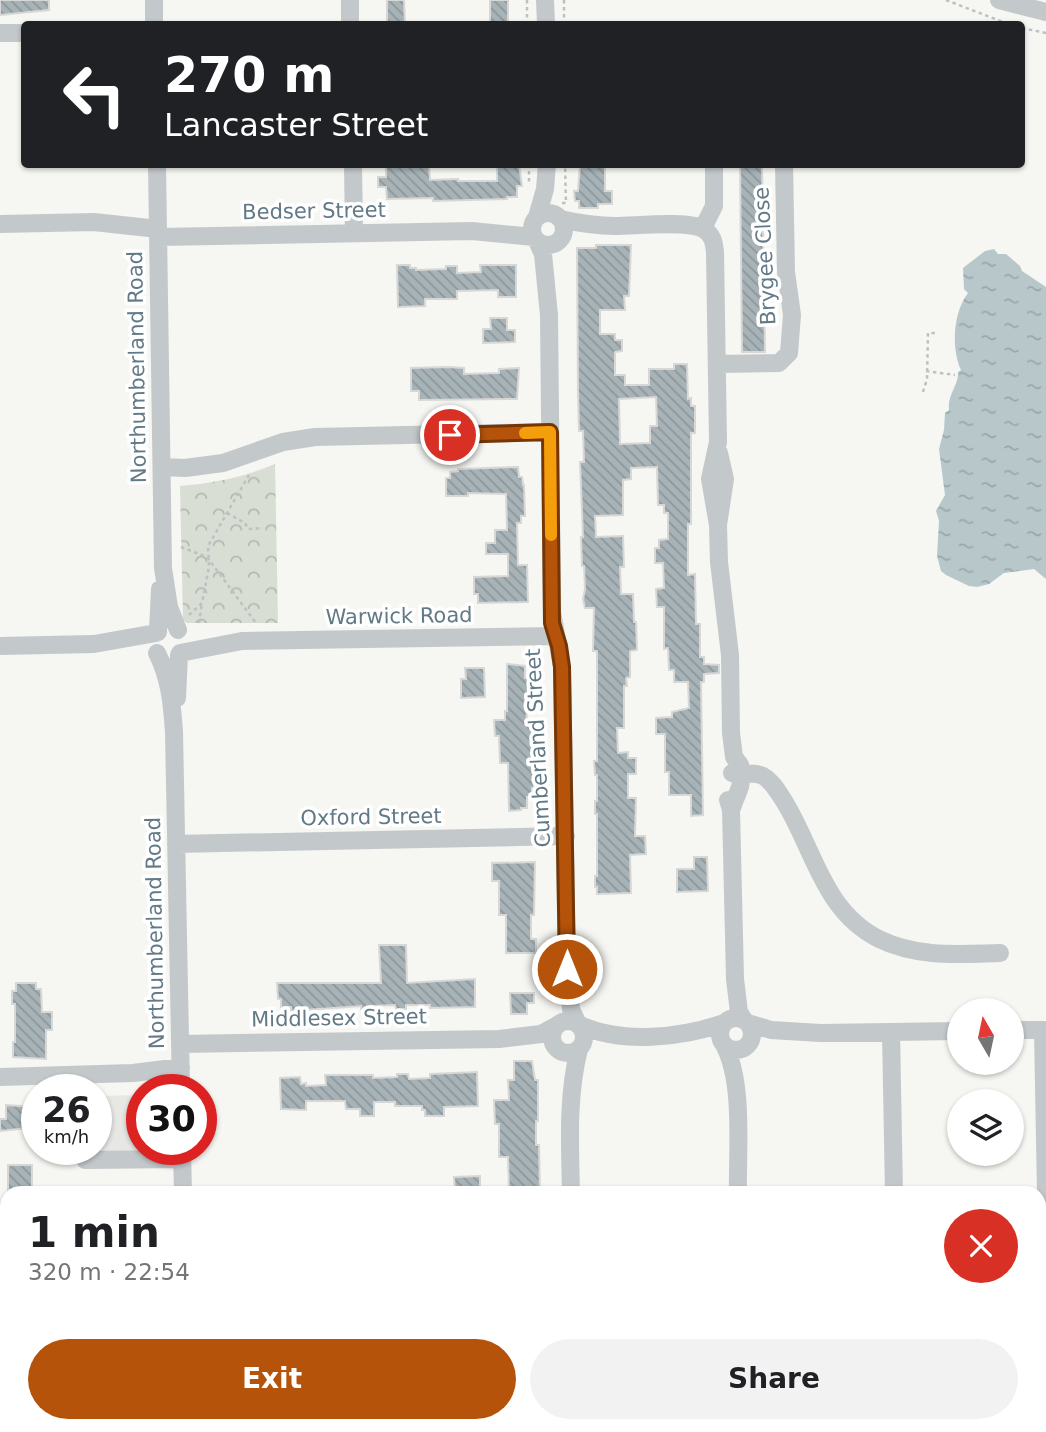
<!DOCTYPE html>
<html lang="en">
<head>
<meta charset="utf-8">
<style>
  body { margin:0; font-family:"DejaVu Sans",sans-serif; background:#f2f2f2; color:#202124; height:100vh; display:flex; flex-direction:column; font-size:26px; white-space:nowrap }
  * { box-sizing:border-box; margin:0 }
  p { font-size:23px; color:#757577 }
  .icon { flex:none; width:38px; height:38px; fill:none; stroke:currentColor; stroke-width:2; stroke-linecap:round; stroke-linejoin:round }
  .map { position:relative; flex:1; overflow:hidden }
  .details { position:absolute; left:0px; top:1186px; width:1046px; height:247px; display:flex; flex-direction:column; background:#fff; border-radius:21px 21px 0 0; box-shadow:0 2px 5px #0004 }
  .details>* { flex:none }
  .top-card { position:absolute; left:21px; top:21px; width:1004px; height:147px; border-radius:7px; box-shadow:0 2px 5px #0004; background:#202124; color:#fff; overflow:hidden }
  .needle { width:46px; rotate:351deg }
  .controls { position:absolute; left:947px; top:998px; display:grid; gap:14px }
  .controls a { display:grid; place-items:center; width:77px; height:77px; border-radius:50%; background:#fff; box-shadow:0 2px 5px #0004; font-size:35px }
  .speed { position:absolute; left:21px; top:1074px; display:flex; gap:14px; font-size:35px; font-weight:700; text-align:center }
  .speed>* { display:grid; place-content:center; width:91px; height:91px; border-radius:50%; background:#fff; box-shadow:0 2px 5px #0004; line-height:1 }
  .speed small { font-size:18px; font-weight:400 }
  .speed .limit { border:10px solid #d22; background:#fff; color:#111 }
  .pin { position:absolute; display:grid; place-items:center; width:60px; height:60px; color:#fff; margin:-30px; border:4px solid #fff; border-radius:50%; box-shadow:0 2px 7px #0007 }
  .me { position:absolute; width:77px; margin:-38px; rotate:0deg; stroke-linejoin:round; filter:drop-shadow(0 0 5px #0008) }
  .turn { display:flex; align-items:center; gap:24px; height:147px; padding:0 28px; font-size:32px }
  .turn .icon { width:91px; height:91px; stroke-width:2.5 }
  .turn b { display:block; font-size:49px; line-height:60px }
  .round { display:grid; place-items:center; flex:none; width:74px; height:74px; border-radius:37px; background:#f2f2f2 }
  .overview { display:flex; align-items:center; justify-content:space-between; height:119px; padding:0 28px }
  h1 { font-size:42px; font-weight:800; line-height:52px }
  .primary-button { display:flex; gap:14px; margin-top:auto; padding:14px 28px }
  .primary-button a { flex:1; height:80px; border-radius:42px; background:#b45309; color:#fff; font-size:28px; font-weight:800; line-height:80px; text-align:center }
  .primary-button a+a { background:#f2f2f2; color:#202124 }
  .map>svg:first-child { display:block }
  .built { fill:#e7e7e5 }
  .forest { fill:url(#forest-crowns) }
  .water { fill:url(#water-ripples) }
  .building { fill:url(#building-back-hatch); stroke:#d7d7d5; stroke-width:2; fill-rule:evenodd }
  .lines { fill:none; stroke-linecap:round; stroke-linejoin:round }
  .path { stroke:#bec1c3; stroke-width:2.5; stroke-dasharray:3.5 3.5; stroke-linecap:butt }
  .minor { stroke:#c3c8cb; stroke-width:18 }
  .route-casing { stroke:#753606; stroke-width:18 }
  .route { stroke:#b45309; stroke-width:12 }
  .slow { stroke:#f59e0b; stroke-width:12 }
  .labels { text-anchor:middle; stroke-width:7; stroke-linejoin:round; paint-order:stroke }
  .street-label { font-size:21px; fill:#627a86; stroke:#fff }
</style>
</head>
<body>
<div class="map">
<svg width="1046" height="1432" viewBox="0 0 1046 1432">
  <defs>
    <pattern id="forest-crowns" width="20" height="18" patternUnits="userSpaceOnUse" patternTransform="scale(1.75)"><rect width="20" height="18" fill="#d8ded3"/><path d="M2 6a3 3 0 1 1 6 0M12 15a3 3 0 1 1 6 0" fill="none" stroke="#b3b9b1"/></pattern>
    <pattern id="water-ripples" width="26" height="14" patternUnits="userSpaceOnUse" patternTransform="scale(1.75)"><rect width="26" height="14" fill="#b8c8ca"/><path d="M2 4q2-2 4 0t4 0M15 11q2-2 4 0t4 0" fill="none" stroke="#99a7aa"/></pattern>
    <pattern id="building-back-hatch" width="6" height="6" patternUnits="userSpaceOnUse" patternTransform="scale(1.75)"><rect width="6" height="6" fill="#a8b3b8"/><path d="M-1 5l2 2M0 0l6 6M5-1l2 2" fill="none" stroke="#8c979b"/></pattern>
  </defs>
  <rect width="100%" height="100%" fill="#f6f6f2"/>
  <path class="built" d="M142,1095V1150H154V1162L93,1163L89,1150H96V1096Z"/>
  <path class="forest" d="M275,464L278,623H187L183,620L180,486C214,483 244,477 275,464Z"/>
  <path class="water" d="M994,249L998,254H1006L1020,266L1022,271L1046,287V579L1034,569L1004,573L989,584L977,587L969,586L946,575L941,571L937,556L939,521L936,511L945,495L939,449L944,430L945,413L949,410C947,395 959,385 958,372L961,370C951,349 953,312 968,293L964,289L963,268L985,251Z"/>
  <path class="building" d="M0,0H49V10L0,15Z
    M387,0H404L405,24H387Z
    M490,0H508V24H490Z
    M386,164H429L430,180L458,179V181H497V164H519L522,186H517V197H507V199L433,201V198L387,199L386,187H378V177H386Z
    M580,164H605V191H612V204H598V208H579V201H575L574,191H578Z
    M740,164H762L765,352H742Z
    M596,245H631L629,296H624L625,310H600V334H615V340H622V351L615,352V375H625V385H649V369H674V364H687L688,399L691,398V406H695V433H691V524H688V575L695,574L696,624H700V657H704V664L719,665V673L704,674V682H701L703,815L691,816V795H669V772H665V734H656V718L672,717V712L689,708L688,682H674V670H669L668,648L664,649V607H657L656,589L664,588L663,563H655V548H659V540L668,539V513H664V505H658L657,467L631,468V479L623,480V515L595,516L596,537L623,536L624,567H620L621,594H633L634,622H636L637,650L630,651V677L626,678L627,686H624V728H617L618,753L628,752V758H636V774H628V798H636L635,836H645L646,854L630,855L631,893L597,894V887H595V876H597V814H595V801H597V775H595L594,761H597V651H593L594,608H585L583,599L585,589L584,566H582L581,537H583L580,462H584L583,431H579L578,391L577,248H596ZM656,397L657,426H650V443L620,444L619,399Z
    M397,265H410V268H416V270L446,269V266H457V273L481,272L480,265H516V297H498V290L457,291V299H425V306L398,307Z
    M490,318H507V330H515V342L483,343V329H491Z
    M447,367L464,368V374L499,373V369L519,368L517,399L419,400V391H411V368Z
    M518,467L519,477H522L523,485H524L525,516H521V523H517L518,565H527L528,602L478,603V594H474V577L508,576V554H486V543H495V530H507L506,494L468,493V496H446V478H450V472L458,471V469Z
    M507,664L525,666V678H529V696H526L527,725H532L534,789L532,788V797H527V808H521V810L509,811L508,763H500L499,736H495L494,720H505V711H507Z
    M465,668H484L485,697L461,698V679H466Z
    M694,857H707L708,891L677,892V869H694Z
    M535,862L534,915H531V939H536V953H506V915H499V881H492V863Z
    M379,945H406L407,983L475,979V1007L430,1008V1005H406V1009H396L395,1005L371,1006V1009H361V1006L291,1011V1007H281V999H278L277,983H381Z
    M16,983H36V989H41L42,1012H52V1030H46V1059L13,1057V1042H15V1004H12V991H16Z
    M510,993H534V1003H527V1014H511Z
    M514,1061H532L535,1080H538V1121H536V1145H539L540,1194L509,1191L508,1157H499V1124H495L494,1100H509L508,1080H514Z
    M477,1072L478,1106L444,1107V1116H425V1110H422V1106H395V1102H374V1116H360V1109H346L345,1101H306V1110L281,1109L280,1078L300,1077L301,1084L306,1083V1086L326,1085L325,1075H373V1078L397,1077V1074H408L409,1079L430,1078V1074Z
    M6,1105L34,1107L37,1127L0,1131V1119H6Z
    M8,1165H32V1194H8Z
    M480,1176V1194H455L454,1177Z"/>
  <g class="lines">
    <path class="path" d="M527,0V24
      M564,0V24
      M946,0L1008,24
      M1022,28L1046,33
      M529,164V182
      M562,203H566L565,164
      M926,371L955,375
      M923,392L927,379L928,333H937
      M227,513L245,523L248,529L262,528
      M181,547L207,557L256,623
      M189,615L202,603L209,567L208,546L249,475
      M199,623L202,603
      M677,1426V1432"/>
    <path class="minor" d="M154,0V24
      M350,0V24
      M545,0L546,24
      M999,0L1046,12
      M0,33H24
      M157,164L163,568L169,607L178,630
      M353,164L354,233
      M532 229a16 16 0 1 1 32 0a16 16 0 1 1-32 0Z
      M537,217L545,189L547,164
      M560,219C578,223 597,226 615,226C636,226 687,220 703,229C713,234 714,243 715,252L718,442L710,479L718,525
      M0,224L94,222L158,229
      M703,228L714,206V164
      M158,237L472,231L534,237
      M537,241L543,254L549,315L552,612L562,667L567,969L571,1009L578,1024
      M717,364L779,363L789,353L792,315L786,272L784,164
      M719,453L725,479L718,525L719,562L730,655L731,733L734,757L740,765L742,774L740,787L731,810
      M162,467L185,468L223,463L283,442L315,437L550,432
      M158,632L160,589
      M0,646L94,644L156,633
      M157,653C170,679 172,704 174,732L181,1090
      M180,653L242,641L556,636
      M177,698L179,655
      M732,773C741,774 755,772 763,776C772,781 779,793 784,801C814,849 823,911 879,939C918,958 959,954 1000,953
      M728,800L731,810L735,979L739,1012L744,1020
      M176,844L566,836
      M720 1034a16 16 0 1 1 32 0a16 16 0 1 1-32 0Z
      M552 1037a16 16 0 1 1 32 0a16 16 0 1 1-32 0Z
      M748,1023L771,1030L820,1033L959,1031
      M580,1025C622,1044 681,1038 724,1023
      M1012,1030H1046
      M1043,1030L1046,1193
      M891,1032L894,1194
      M180,1044L499,1039L541,1034L556,1026
      M725,1047C744,1084 737,1152 738,1194
      M0,1077L133,1073L181,1067
      M85,1150V1160L182,1159
      M182,1150L183,1194
      M571,1194C570,1144 567,1097 579,1049
      M1040,1271L1046,1268
      M190,1426L191,1432
      M578,1426L580,1432"/>
  </g>
  <g class="lines">
    <g class="route-casing">
      <path id="route" d="M450,435L550,432L552,623L559,646L562,667L567,969"/>
    </g>
    <use href="#route" class="route"/>
    <path class="slow" d="M525,433L550,432L551,535"/>
  </g>
  <g class="labels">
    <g class="street-label">
      <text transform="translate(314 211) rotate(-1)" y="7">Bedser Street</text>
      <text transform="translate(765 256) rotate(-93)" y="7">Brygee Close</text>
      <text transform="translate(137 367) rotate(-91)" y="7">Northumberland Road</text>
      <text transform="translate(399 616) rotate(-1)" y="7">Warwick Road</text>
      <text transform="translate(538 748) rotate(-93)" y="7">Cumberland Street</text>
      <text transform="translate(371 817) rotate(-1)" y="7">Oxford Street</text>
      <text transform="translate(155 933) rotate(-91)" y="7">Northumberland Road</text>
      <text transform="translate(339 1018) rotate(-1)" y="7">Middlesex Street</text>
    </g>
  </g>
</svg>
<div class="controls">
<a><svg class="needle" viewBox="-14 -14 28 28"><path d="M0-13l5 13h-10z" fill="#e53935"/><path d="M0 13l5-13h-10z" fill="#757577"/></svg></a>
<a><svg class="icon" aria-label="layers" viewBox="0 0 24 24"><path d="M12 4l9 5-9 5-9-5zM3 14l9 5 9-5"/></svg></a>
</div>
<div class="speed"><div>26<small>km/h</small></div><div class="limit">30</div></div>
<div class="pin" style="left:450px;top:435px;background:#d93025"><svg class="icon" aria-label="arrive" viewBox="0 0 24 24"><path d="M6 21V4h12l-3 4 3 4H6"/></svg></div>
<svg class="me" style="left:567px;top:969px" viewBox="-20 -20 40 40"><circle r="17" fill="#b45309" stroke="#fff" stroke-width="3"/><path d="M0-11L8 9 0 5-8 9z" fill="#fff"/></svg>
<div class="top-card">
<div class="turn"><svg class="icon" aria-label="left" viewBox="0 0 24 24"><path d="M17 20v-9H6M10 6l-5 5 5 5"/></svg><div><b>270 m</b>Lancaster Street</div></div>
</div>
<section class="details">
<div class="overview"><div><h1>1 min</h1><p>320 m · 22:54</p></div><a class="round" style="background:#d93025;color:#fff"><svg class="icon" aria-label="close" viewBox="0 0 24 24"><path d="M6 6l12 12M18 6L6 18"/></svg></a></div>
<div class="primary-button"><a>Exit</a><a>Share</a></div>
</section>
</div>
</body>
</html>
